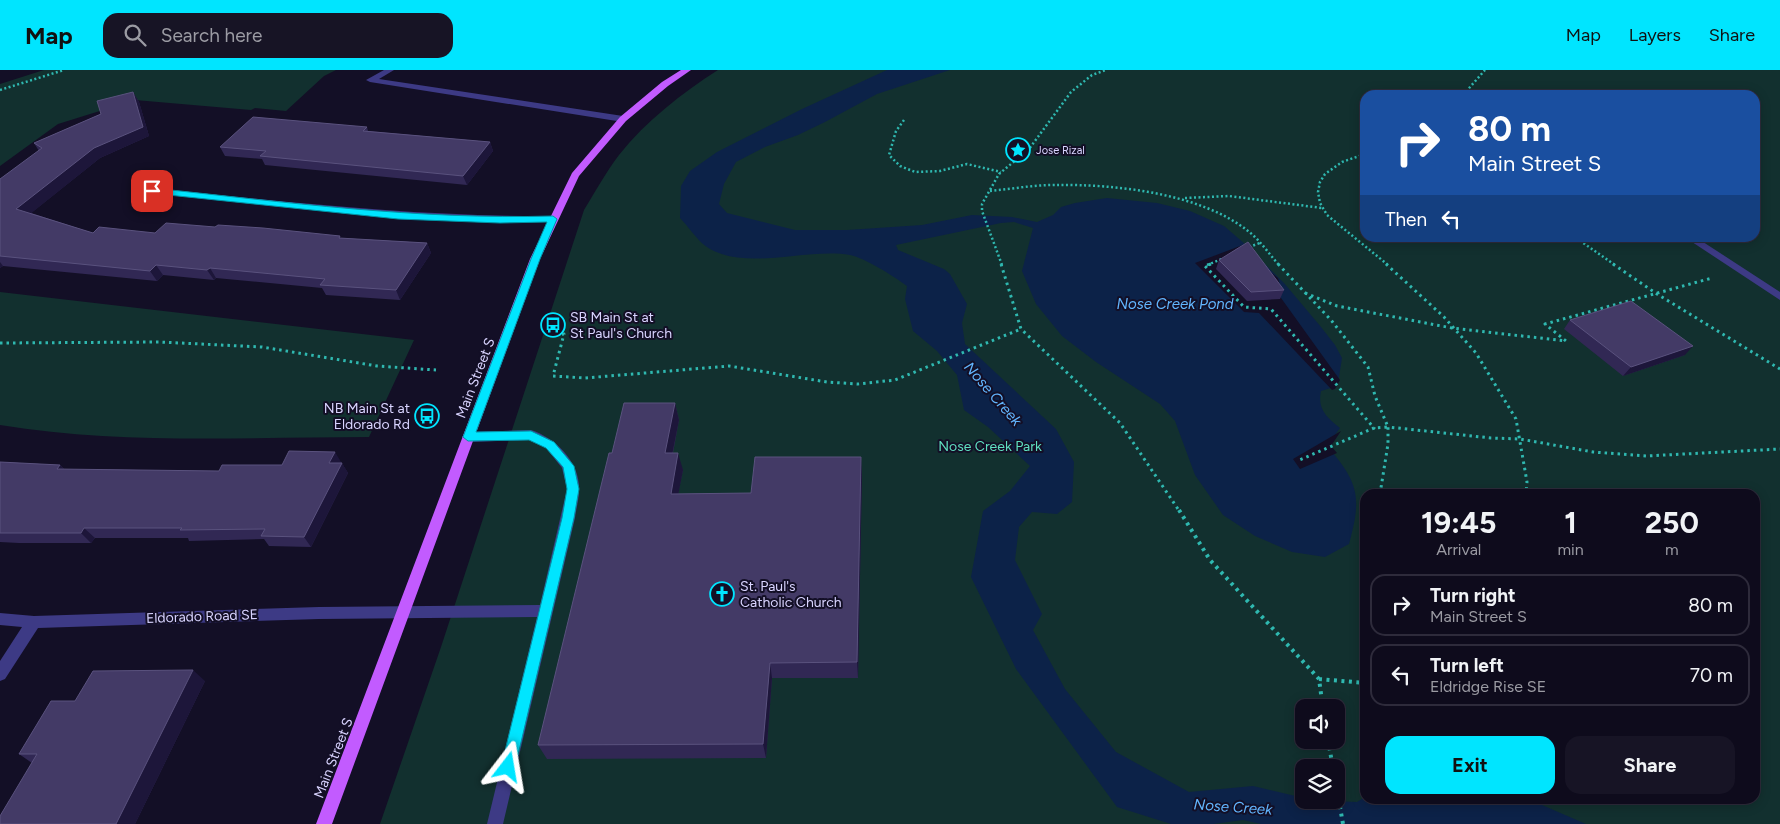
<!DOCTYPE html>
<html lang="en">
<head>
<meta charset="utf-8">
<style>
  body { margin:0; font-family:Figtree,sans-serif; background:#171425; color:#f1f3f6; height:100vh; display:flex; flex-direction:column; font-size:19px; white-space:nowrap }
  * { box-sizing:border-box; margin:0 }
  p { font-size:16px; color:#9b9ba3 }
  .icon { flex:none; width:28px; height:28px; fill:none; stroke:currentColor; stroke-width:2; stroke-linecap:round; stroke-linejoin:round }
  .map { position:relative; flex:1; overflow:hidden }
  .side { position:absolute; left:1360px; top:419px; width:400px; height:315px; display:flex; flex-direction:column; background:#0e0b1c; border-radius:15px; box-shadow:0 2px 12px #0003,0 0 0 1px #2e2b3b }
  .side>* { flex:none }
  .hud { position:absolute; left:1360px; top:20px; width:400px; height:152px; border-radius:15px; box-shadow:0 2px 12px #0003,0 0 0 1px #2e2b3b; background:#1a4fa0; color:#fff; overflow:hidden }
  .fabs { position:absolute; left:1295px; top:629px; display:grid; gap:10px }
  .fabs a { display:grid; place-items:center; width:50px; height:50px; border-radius:10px; background:#0e0b1c; box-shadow:0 2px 12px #0003,0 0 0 1px #2e2b3b; font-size:25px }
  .pin { position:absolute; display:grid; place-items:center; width:42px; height:42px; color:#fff; margin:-21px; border-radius:10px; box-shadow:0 2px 8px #0006 }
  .me { position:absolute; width:55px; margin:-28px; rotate:14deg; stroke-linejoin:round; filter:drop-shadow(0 0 4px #0008) }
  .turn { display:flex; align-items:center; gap:18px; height:105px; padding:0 25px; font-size:22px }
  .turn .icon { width:65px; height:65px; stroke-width:2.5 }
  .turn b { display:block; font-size:35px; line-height:42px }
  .then { display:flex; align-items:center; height:48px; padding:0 25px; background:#0003; gap:10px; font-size:19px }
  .eta { display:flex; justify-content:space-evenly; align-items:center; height:85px; text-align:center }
  .eta b { font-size:30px; font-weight:700; line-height:35px }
  .primary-button { display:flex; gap:10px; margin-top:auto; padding:10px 25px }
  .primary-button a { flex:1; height:58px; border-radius:15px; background:#00e5ff; color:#111; font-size:20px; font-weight:700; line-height:58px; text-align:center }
  .primary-button a+a { background:#171425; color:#f1f3f6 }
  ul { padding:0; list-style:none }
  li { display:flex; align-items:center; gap:15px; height:62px; margin:0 10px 8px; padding:0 15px; border:2px solid #2e2b3b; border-radius:15px }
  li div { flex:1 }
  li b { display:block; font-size:19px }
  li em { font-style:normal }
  header { display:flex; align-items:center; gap:30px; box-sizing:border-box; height:70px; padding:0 25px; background:#00e5ff; color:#111 }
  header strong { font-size:24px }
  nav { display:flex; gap:28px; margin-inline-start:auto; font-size:18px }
  .search { width:350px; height:45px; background:#171425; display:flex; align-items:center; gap:12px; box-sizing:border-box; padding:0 18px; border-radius:15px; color:#9b9ba3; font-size:19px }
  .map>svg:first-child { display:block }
  .green { fill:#12302f; fill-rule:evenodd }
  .water { fill:#0c2248 }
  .pier { fill:#130f26 }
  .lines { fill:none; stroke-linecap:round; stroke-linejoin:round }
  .path-far2 { stroke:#2fb8b0; stroke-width:2.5; stroke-dasharray:2 2.5; stroke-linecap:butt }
  .path-far1 { stroke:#2fb8b0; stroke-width:3; stroke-dasharray:2.5 4; stroke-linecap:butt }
  .path { stroke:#2fb8b0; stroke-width:4; stroke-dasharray:3 4.5; stroke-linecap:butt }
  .minor { fill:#3d3a85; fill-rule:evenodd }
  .major { fill:#c25bff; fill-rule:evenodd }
  .wall { fill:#312854 }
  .shaded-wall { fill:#1d163a }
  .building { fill:#433a66; stroke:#5a527e }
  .route { fill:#00e5ff; stroke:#0095a6 }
  .labels { text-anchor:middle; stroke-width:4; stroke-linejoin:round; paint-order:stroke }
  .far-poi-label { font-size:11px; fill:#d9d4ff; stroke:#130f26; text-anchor:start }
  .poi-label { font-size:14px; fill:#d9d4ff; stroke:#130f26; text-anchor:start }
  .street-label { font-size:14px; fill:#d9d4ff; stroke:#130f26 }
  .park-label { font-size:14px; fill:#5fe0c0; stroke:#130f26 }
  .water-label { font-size:15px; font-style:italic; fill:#62b6ff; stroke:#130f26 }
</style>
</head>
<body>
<header>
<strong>Map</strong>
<div class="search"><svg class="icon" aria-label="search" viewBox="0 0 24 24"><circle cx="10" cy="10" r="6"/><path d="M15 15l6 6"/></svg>Search here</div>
<nav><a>Map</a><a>Layers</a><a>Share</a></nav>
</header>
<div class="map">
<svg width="1780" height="754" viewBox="0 0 1780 754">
  <rect width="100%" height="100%" fill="#130f26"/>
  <path class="green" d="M44,0H336L324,6L286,41L255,38L251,40L135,30L58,54L0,96V14Z
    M718,0H1780V754H380L441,577L584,140C595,122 606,102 619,85C646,51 682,23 718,0ZM1365,25H1755V168H1365ZM1365,424H1755V729H1365ZM1304,638H1336V670H1304ZM1304,698H1336V730H1304Z
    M0,222L414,270L369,367C246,367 122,375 0,355Z"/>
  <path class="water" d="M887,0H950L877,24L825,52L798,65L765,77L736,92L724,114L719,134L727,143L795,160H847L922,155L972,145L1012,147L1037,152L1053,145L1061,137L1075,133L1107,128L1157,133L1190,141L1224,156L1245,174L1284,213L1321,257L1335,275L1342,288L1339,307L1334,317L1321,321C1317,339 1327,348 1340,358L1327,376C1359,413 1362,427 1349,474L1325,487L1292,482L1255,466L1223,445L1195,405L1175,351L1160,334L1096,292L1062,266L1036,234L1022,201L1033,158L1014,152L1001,153L896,175L898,180L944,199L950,204L967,234L962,253L965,274L1056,359L1074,392L1072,432L1057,444L1032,442L1019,457L1015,490L1042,544L1033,560L1065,619L1116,682L1189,722L1253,716L1304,728V730L1357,732L1365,727V729H1528L1586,754H1261L1243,750L1213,754H1171L1117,737L1016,599L971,507L983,441L1010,421L1030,396L988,357L964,340L957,305L937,281L913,261L905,229L907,216C895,207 865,188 850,185C806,177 740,204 703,174C695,167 688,156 680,148L681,116L690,101L717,82L802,39Z"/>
  <path class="pier" d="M1248,173L1255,180L1249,184L1278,208L1280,215L1276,221L1340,310L1335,319L1332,320L1259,243L1244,242L1195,193Z
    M1341,361L1331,376L1337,383L1300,399L1293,389Z"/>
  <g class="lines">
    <path class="path-far2" d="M0,20L64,0
      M1463,25L1485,0
      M904,50L896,61L889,85L900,96L915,102L940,101L967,94L1001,102
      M1365,84L1342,92L1325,104L1320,112L1318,122L1320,133L1327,145L1388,195
      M990,121C1011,119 1033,115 1055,115C1115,114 1200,123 1248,161C1260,170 1269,184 1279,195
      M1185,128L1229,126L1322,138
      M1576,168L1615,195
      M1249,177L1260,173
      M1002,195L982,141V134L999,104L1029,79L1071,22L1092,5L1106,0
      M1207,195L1222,189"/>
    <path class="path-far1" d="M1001,194L1021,259L1120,353L1180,442
      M1211,194L1205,196L1244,237L1271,239L1374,358L1297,391
      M1278,194L1331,250L1368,297L1375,326L1388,357L1374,358
      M1386,194L1444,247L1476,283L1516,349L1527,412L1526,424
      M1613,194L1657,224L1780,299
      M1305,223L1337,236L1452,258L1566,271L1545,254L1712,208
      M549,265L564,264L553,306L585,308L729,296L827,312L858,314L895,310L1021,259
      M0,273L159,272L262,277L377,296L436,300
      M1380,424L1388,374V357L1491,368L1520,369L1593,382L1646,386L1780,379"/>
    <path class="path" d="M1179,440L1210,490L1319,609L1323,638
      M1319,609L1365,613
      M1328,670L1333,698
      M1336,714L1343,754"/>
    <path class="minor" d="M384,0H394L379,9L623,46L627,49L623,52L370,12L366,10Z
      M152,118C286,132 418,147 553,146L558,149L553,152H502L402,148L149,123V119Z
      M1686,168H1697L1780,222V230Z
      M531,360C556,368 581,393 579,421C579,430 576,439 575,448L503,754H487L537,547L319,549L38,558L5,609L0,611V591L22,557L0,555V543L34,546L319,537L540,535L567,419L562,398L546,378L529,370L468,372L464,370L462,367L464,364L468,362Z"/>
    <path class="major" d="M681,0H691L668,16L626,51L579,106L540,189L332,754H316L530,189L572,103L620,47L662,12Z"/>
  </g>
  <path class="wall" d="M133,22L139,32L149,66L100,88L31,143L93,163H155L215,157L341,168L427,173L431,183L400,230L326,225L322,218L216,208L214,210L163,205L157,211L3,196L0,198V109L39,81L34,73L101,44Z
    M367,57L368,61L490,72L493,81L467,115L265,95L262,89L225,86L220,77Z
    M1219,190L1284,220L1280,229L1247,231L1216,199Z
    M1570,250L1685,285L1623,306L1564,259Z
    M675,333L679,350L673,383L683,400L678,424L751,423L862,404L858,608H772L766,688L547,689L538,675L612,383Z
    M0,392L60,395L64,399L219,401L282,395L341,392L348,403L311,477L269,476L264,469L189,471L188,468H95L91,473H19L0,472Z
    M205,611L135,754H0L32,693L19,684L75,631Z"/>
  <path class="shaded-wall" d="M133,22L139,32L149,66L100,88L24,149L16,139Z
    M490,72L493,81L467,115L463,106Z
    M427,173L431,183L400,230L396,220Z
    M0,192L3,196L0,198Z
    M156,195L163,205L157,211L150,201Z
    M210,198L216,208L214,210L207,200Z
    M1693,276L1685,285L1623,306L1631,297Z
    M675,333L679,350L669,400L665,383Z
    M335,382L341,392L336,403L329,393Z
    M678,383L683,400L675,441L671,424Z
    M861,387L862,404L858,608L857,592Z
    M342,393L348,403L311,477L304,467Z
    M60,395L70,405L57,399Z
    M84,458L95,468L91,473L81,463Z
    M770,593L772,608L766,688L763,674Z
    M193,600L205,611L135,754H116Z"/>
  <path class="building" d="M133,22L143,57L94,78L16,139L93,163L99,157L155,163L166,153L215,157L218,155L263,158L340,166L339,168L427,173L396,220L320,215L325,209L210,198L207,200L156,195L150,201L0,186V109L42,78L34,73L101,44L97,31Z
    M253,47L367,57L363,61L490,72L463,106L260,86L266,81L220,77Z
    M1248,172L1284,220L1251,222L1219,190Z
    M1631,231L1693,276L1631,297L1570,250Z
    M624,333H675L665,383H678L671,424L751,423L755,387H861L857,592L770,593L763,674L538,675L609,383H612Z
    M289,381L335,382L329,393H342L304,467L261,466L265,459L180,460L182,458H84L81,463H0V392L60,395L57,399L219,401L222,395H282Z
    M193,600L116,754H0V746L37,684H19L51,631H75L93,601Z"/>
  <path class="route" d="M152,118C285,132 418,150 553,146L557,149L540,189L476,362L531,361L554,372L574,396L579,419L574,448L514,702L508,704L503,702L501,697L562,448L567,419L563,397L546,378L529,370L468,371L463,367L531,189L547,152L500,153L398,149L149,123L147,121Z"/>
  <defs>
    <g id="sight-ring" transform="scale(1.25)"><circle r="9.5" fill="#130f26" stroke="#00e5ff" stroke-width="1.5"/><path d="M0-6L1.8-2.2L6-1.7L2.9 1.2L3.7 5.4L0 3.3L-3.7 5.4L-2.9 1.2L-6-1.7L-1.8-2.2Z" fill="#00e5ff"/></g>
    <g id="bus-ring" transform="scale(1.25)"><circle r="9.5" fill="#130f26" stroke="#00e5ff" stroke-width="1.5"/><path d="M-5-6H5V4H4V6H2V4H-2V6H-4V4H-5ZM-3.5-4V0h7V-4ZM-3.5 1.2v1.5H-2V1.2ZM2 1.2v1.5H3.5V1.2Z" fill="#00e5ff"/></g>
    <g id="church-ring" transform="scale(1.25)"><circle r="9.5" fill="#130f26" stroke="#00e5ff" stroke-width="1.5"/><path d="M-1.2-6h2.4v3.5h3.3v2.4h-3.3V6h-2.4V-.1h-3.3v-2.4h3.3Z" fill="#00e5ff"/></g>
  </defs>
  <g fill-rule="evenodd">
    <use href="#sight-ring" x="1018" y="80"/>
    <use href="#bus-ring" x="553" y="255"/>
    <use href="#bus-ring" x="427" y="346"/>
    <use href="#church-ring" x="722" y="524"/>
  </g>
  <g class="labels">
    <g class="far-poi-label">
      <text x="1036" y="84">Jose Rizal</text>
    </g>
    <g class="poi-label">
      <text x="570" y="252">SB Main St at<tspan x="570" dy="16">St Paul's Church</tspan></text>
      <text x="410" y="343" text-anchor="end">NB Main St at<tspan x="410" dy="16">Eldorado Rd</tspan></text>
      <text x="740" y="521">St. Paul's<tspan x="740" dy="16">Catholic Church</tspan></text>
    </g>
    <g class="street-label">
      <text transform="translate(475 308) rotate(-69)" y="5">Main Street S</text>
      <text transform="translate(202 546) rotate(-2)" y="5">Eldorado Road SE</text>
      <text transform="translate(333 688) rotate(-69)" y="5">Main Street S</text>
    </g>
    <g class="park-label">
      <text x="990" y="381">Nose Creek Park</text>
    </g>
    <g class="water-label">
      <text x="1175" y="239">Nose Creek Pond</text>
      <text transform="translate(993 324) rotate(49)" y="5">Nose Creek</text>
      <text transform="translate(1233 737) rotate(4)" y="5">Nose Creek</text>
    </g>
  </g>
</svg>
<div class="fabs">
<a><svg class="icon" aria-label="sound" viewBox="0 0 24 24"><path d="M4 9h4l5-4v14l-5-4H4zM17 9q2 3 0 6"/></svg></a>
<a><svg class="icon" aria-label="layers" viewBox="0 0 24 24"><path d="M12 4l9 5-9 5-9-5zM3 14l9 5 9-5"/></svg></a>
</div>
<div class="pin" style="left:152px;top:121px;background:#d93025"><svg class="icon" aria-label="arrive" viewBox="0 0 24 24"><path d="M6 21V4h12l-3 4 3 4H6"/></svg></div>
<svg class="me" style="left:508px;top:697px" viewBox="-20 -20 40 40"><path d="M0-17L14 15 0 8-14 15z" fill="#00e5ff" stroke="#fff" stroke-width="4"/></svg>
<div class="hud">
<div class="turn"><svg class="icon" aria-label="right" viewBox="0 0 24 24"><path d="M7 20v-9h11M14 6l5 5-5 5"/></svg><div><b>80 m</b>Main Street S</div></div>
<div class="then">Then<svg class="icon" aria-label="left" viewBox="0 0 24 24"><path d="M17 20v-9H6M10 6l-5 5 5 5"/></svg></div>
</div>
<section class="side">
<div class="eta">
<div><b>19:45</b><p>Arrival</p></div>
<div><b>1</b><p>min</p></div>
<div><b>250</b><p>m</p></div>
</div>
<ul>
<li><svg class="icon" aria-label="right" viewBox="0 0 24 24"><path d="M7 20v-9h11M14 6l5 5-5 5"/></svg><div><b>Turn right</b><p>Main Street S</p></div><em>80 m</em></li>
<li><svg class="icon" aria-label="left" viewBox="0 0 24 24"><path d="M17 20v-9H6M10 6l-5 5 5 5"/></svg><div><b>Turn left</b><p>Eldridge Rise SE</p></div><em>70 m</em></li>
</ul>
<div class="primary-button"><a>Exit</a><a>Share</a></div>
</section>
</div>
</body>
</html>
